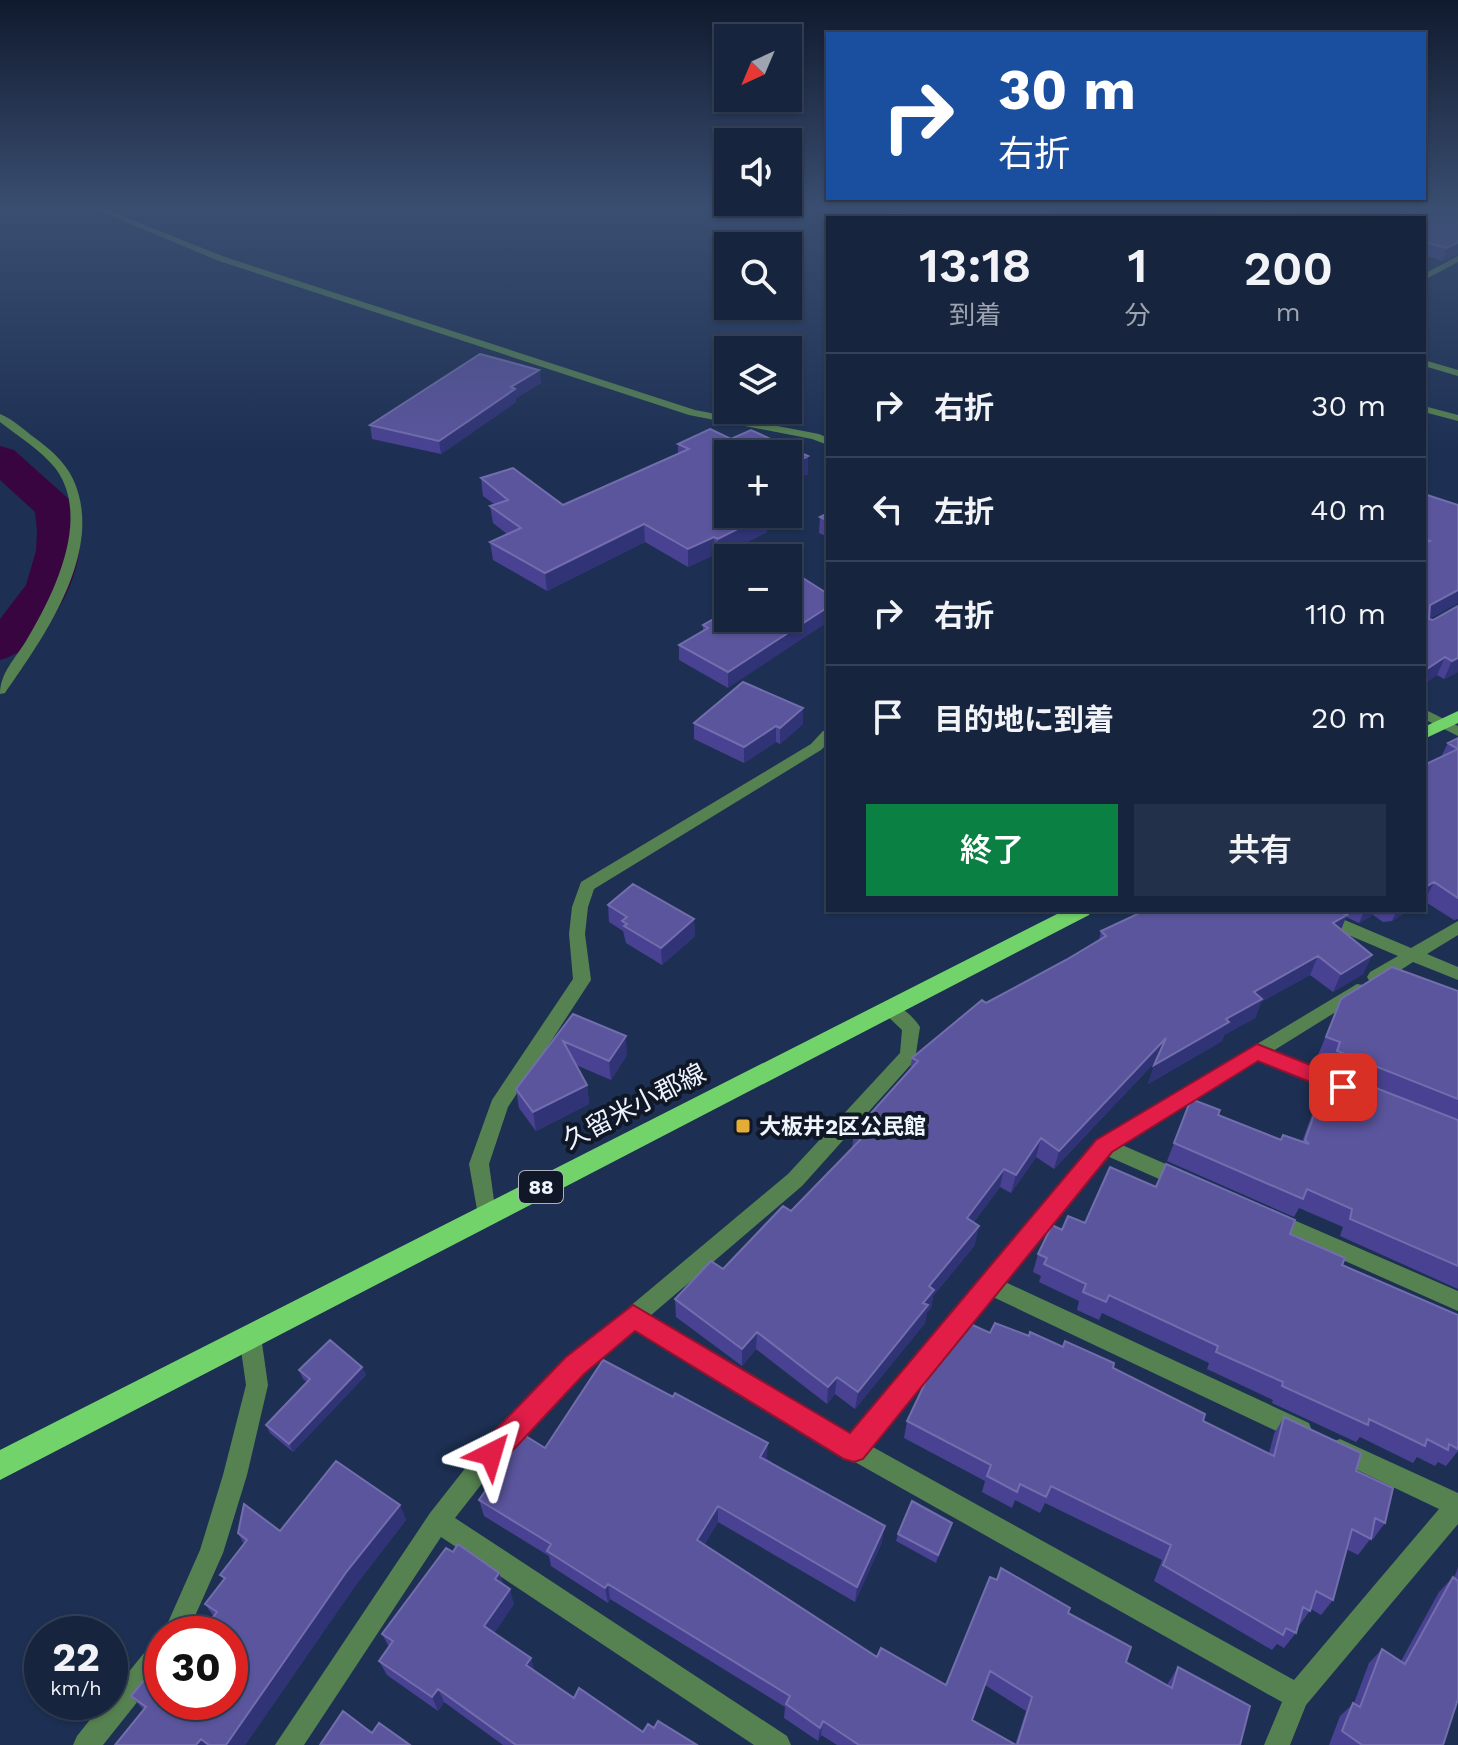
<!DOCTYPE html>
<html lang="ja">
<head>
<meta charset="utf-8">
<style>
  body { margin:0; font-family:"Work Sans","Noto Sans JP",sans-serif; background:#233049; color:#f1f3f6; height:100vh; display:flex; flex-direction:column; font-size:30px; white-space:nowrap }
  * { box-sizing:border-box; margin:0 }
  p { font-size:26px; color:#9ea4b0 }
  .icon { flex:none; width:44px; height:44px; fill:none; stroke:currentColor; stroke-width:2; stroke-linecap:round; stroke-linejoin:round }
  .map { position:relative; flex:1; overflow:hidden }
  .drawer { position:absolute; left:826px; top:216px; width:600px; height:696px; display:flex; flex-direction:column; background:#16243e; border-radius:0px; box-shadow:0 2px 6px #0004,0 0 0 2px #354158 }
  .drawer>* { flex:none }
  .guide { position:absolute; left:826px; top:32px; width:600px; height:168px; border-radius:0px; box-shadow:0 2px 6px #0004,0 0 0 2px #354158; background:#1a4fa0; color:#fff; overflow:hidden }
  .needle { width:52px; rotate:224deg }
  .tools { position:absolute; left:714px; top:24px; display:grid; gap:16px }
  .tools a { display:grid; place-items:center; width:88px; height:88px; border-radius:0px; background:#16243e; box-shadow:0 2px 6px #0004,0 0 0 2px #354158; font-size:40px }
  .speed { position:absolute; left:24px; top:1616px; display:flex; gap:16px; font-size:40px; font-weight:700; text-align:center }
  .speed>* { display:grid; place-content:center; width:104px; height:104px; border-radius:50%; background:#16243e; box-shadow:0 2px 6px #0004,0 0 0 2px #354158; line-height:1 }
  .speed small { font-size:20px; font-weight:400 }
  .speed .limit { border:12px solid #d22; background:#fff; color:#111 }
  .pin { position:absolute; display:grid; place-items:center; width:68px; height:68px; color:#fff; margin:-34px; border-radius:16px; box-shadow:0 4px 12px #0006 }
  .me { position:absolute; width:88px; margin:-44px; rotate:40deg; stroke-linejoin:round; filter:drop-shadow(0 0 6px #0008) }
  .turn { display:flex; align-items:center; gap:28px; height:168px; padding:0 40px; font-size:36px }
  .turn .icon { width:104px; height:104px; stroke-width:2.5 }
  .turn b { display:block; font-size:56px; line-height:68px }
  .eta { display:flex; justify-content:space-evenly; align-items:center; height:136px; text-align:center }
  .eta b { font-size:48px; font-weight:600; line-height:56px }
  .action { display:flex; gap:16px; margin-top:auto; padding:16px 40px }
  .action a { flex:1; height:92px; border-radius:0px; background:#0b8043; color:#fff; font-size:32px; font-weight:600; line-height:92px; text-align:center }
  .action a+a { background:#233049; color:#f1f3f6 }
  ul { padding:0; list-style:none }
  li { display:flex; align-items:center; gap:24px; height:104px; padding:0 40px; border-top:2px solid #354158 }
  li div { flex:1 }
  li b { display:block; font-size:30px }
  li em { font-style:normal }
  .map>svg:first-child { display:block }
  .green { fill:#6c521d }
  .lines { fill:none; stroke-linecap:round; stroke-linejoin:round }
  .river { fill:#380540; fill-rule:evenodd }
  .minor { fill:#568251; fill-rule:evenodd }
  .primary { fill:#73d36b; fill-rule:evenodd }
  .wall { fill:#494293; fill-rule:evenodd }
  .shaded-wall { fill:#303375 }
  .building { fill:#5b559e; stroke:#726ead; stroke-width:2 }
  .route { fill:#e11d48; stroke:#92132f; stroke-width:2 }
  .poi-dot { fill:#e5ad35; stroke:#101828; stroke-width:3 }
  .labels { text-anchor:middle; stroke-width:8; stroke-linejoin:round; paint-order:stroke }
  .shield { fill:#101828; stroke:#acb2bd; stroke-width:2 }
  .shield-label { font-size:20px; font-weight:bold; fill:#eff4fd }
  .poi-label { font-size:22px; font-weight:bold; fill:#eff4fd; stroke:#101828; text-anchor:start }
  .near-street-label { font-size:26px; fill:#eff4fd; stroke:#101828 }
</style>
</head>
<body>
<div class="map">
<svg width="1458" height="1745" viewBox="0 0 1458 1745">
  <rect width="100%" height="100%" fill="#1d3053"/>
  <path class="green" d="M1193,208H1392L1342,215L1301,211L1279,216L1224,215Z"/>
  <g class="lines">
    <path class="river" d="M0,446L14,450L70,500C103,548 51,648 0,660V619L26,585L36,551L37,531L35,512L0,480Z"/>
    <path class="minor" d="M92,208H102L225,257L695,410L819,434L828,438V445L812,439L689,415L219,261Z
      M1458,256V262L1424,280V274Z
      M1424,360L1458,370V376L1424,366Z
      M1424,406L1458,415V421L1424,412Z
      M0,414C13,419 24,430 35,438C50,449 65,462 73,479C106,550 44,637 5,693L0,694C0,673 15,659 26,641C53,596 92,519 56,469C41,450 19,437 0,422Z
      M1424,709L1458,726V736L1424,719Z
      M828,730V743L821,750L594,889L588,907L585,934L591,980L508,1107L489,1164L496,1215L493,1221L486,1224L479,1221L469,1164L492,1100L573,979L569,934L572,907L581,882L811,744L823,731Z
      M1297,910H1321L1411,948L1458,921V935L1427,954L1458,967V980L1413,962L1382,982H1370L1367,977L1370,972L1398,956L1299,914Z
      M1357,984L1363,985L1366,990L1363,995L1273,1051L1352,1082L1354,1087L1352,1092L1345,1094L1338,1092L1258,1060L1122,1145L1189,1174L1192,1180L1189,1186L1182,1188L1175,1186L1107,1156L1005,1282L1309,1423L1312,1431L1309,1439L1301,1442L1293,1439L993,1297L871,1446L1294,1680L1439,1509L1332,1458L1328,1450L1332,1442L1340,1439L1458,1493V1524L1306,1705L1290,1745H1264L1282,1702L846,1457L634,1329L583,1373L516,1440L455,1518L787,1736L791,1745H754L441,1537L304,1745H275L430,1513L500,1424L567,1359L788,1174L900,1053L902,1030L880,1009L883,1004C896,1000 913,1016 920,1027L915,1060L802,1186L650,1316L851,1434L1097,1140Z
      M1273,1211L1458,1291V1311L1266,1226L1263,1220L1266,1214Z
      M250,1326L258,1329L261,1336L268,1385L247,1475L223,1553L187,1634L162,1636L200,1550L223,1475L246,1385L239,1336L242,1329Z
      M162,1638V1671L103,1745H73L77,1736L104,1702H110V1695L153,1642Z"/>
    <path class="primary" d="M1458,711V723L1424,739V727Z
      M1065,910H1092L1089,915L0,1480V1450Z"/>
  </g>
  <path class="wall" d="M890,208H1030L1060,216L1059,218H885L886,209Z
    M1400,208H1458V253L1443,261L1424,255V218H1401L1402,215L1398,214Z
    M539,370L541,383L516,398V402L441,454L372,439L370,425Z
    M710,429L731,439L751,430L808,456V474L788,482V454H728V514H767V532L718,557L714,555L688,567L645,542L547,591L493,560L490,542L507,534L493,523L490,506L494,504L483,496L481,478L513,468L563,505L678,454V444Z
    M1424,494L1458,603L1429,619L1433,620L1458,606V672L1444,679L1437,675L1424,684Z
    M828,513V537L819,533L820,517Z
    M788,618L728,688L679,660V645L703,631V625Z
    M694,723L803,724L780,744L776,742L744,763L694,739Z
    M1458,738V919L1454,920L1424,901V765L1441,757L1448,743Z
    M608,905L694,919L695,936L662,965L626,943L623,931L609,922Z
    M1146,910H1409L1392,921L1383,922L1373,915L1359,923L1346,917L1341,930L1372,955L1363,974L1333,992L1310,975L1261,1002L1255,1018L1224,1035L1222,1041L1148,1084L1156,1061L1054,1169L1036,1157L1011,1193L1000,1187L973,1223L975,1245L933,1296L931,1308L927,1312L925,1323L855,1409L835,1394L827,1404L756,1349L742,1366L676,1317L675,1299L723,1269L791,1211L852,1149L854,1132L910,1070L912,1058L986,1003L1066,960L1099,940L1101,931Z
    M1458,991V1289L1340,1236L1343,1227L1299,1208L1294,1217L1167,1161L1191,1099L1218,1115L1281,1139L1302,1142L1321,1089L1330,1071L1328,1070L1332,1061L1318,1055L1341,999Z
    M573,1014L627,1055L611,1080L576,1065L587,1085L589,1104L536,1131L519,1108L516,1089Z
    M1156,1187L1290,1234L1342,1265L1458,1315V1451L1446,1466L1438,1462L1435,1466L1417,1457L1413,1463L1360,1437L1356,1442L1272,1403L1273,1400L1207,1369L1209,1363L1102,1313L1099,1320L1077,1310L1079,1301L1039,1282L1041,1276L1033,1272L1038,1254L1062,1230L1085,1223Z
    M990,1333L1029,1336L1063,1347L1113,1368L1203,1421L1269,1453L1274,1434L1284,1417L1356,1471L1385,1523L1373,1539L1371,1538L1358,1555L1346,1549L1333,1600L1321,1615L1311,1609L1299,1626L1298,1625L1296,1633L1284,1648L1277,1644L1272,1650L1154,1581L1162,1560L1045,1503L1040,1513L1015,1500L1012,1508L982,1492L985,1481L904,1438L907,1421Z
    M362,1367L366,1375L293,1452L270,1433L266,1425L307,1382L303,1379L299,1370Z
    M545,1448L767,1459L882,1542L855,1602L718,1522L704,1545L877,1657L946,1685L1068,1613L1126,1662L1167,1685L1178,1667L1240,1745H837L821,1735L818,1741L784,1718L785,1707L610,1599L608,1603L551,1566L549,1556L484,1516L479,1500ZM985,1685L1026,1711L1015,1745L972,1720Z
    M400,1505L406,1520L355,1586L245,1745H115L143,1709L131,1696L162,1702L214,1617L205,1604L224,1580L220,1575L244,1544L238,1533L280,1531Z
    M950,1531L936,1563L896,1541L898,1534Z
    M453,1552L499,1573L503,1584L514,1604L494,1633L531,1658L534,1670L574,1698L643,1732L654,1728L697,1745H503L444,1702L438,1711L387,1675L379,1661L389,1647L382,1634Z
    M1458,1567V1699L1443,1745H1329L1340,1716L1354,1703L1369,1663L1382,1649L1401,1661L1439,1592L1453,1577L1454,1578Z"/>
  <path class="shaded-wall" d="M1458,243V253L1443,261L1447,248Z
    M539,370L541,383L516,398V402L441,454L439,441L511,387Z
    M808,456V474L788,482V466Z
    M767,514V532L718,557V539Z
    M644,524L645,542L547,591L545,573Z
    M714,537V555L688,567V549Z
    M1458,590V603L1424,622L1430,605Z
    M828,607V622L728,688V672Z
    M1445,657L1437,675L1424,684V671Z
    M1458,658V672L1444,679L1452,661Z
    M803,708V724L780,744V728Z
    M776,726V742L744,763V747Z
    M1434,882L1425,900L1424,901V888Z
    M1365,910H1375L1373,915L1359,923Z
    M1397,910H1409L1392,921Z
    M1347,915L1339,934L1333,923Z
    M694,919L695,936L662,965L661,948Z
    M1372,955L1363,974L1333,992L1341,974Z
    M1318,956L1310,975L1261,1002L1255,1018L1224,1035L1222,1041L1148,1084L1154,1065L1226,1019L1254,992Z
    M626,1036L627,1055L611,1080L609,1061Z
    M1166,1038L1160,1057L1054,1169L1059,1151Z
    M587,1085L589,1104L536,1131L533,1112Z
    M1041,1138L1036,1157L1011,1193L1016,1175Z
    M1004,1169L1000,1187L963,1236L967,1218Z
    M979,1226L975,1245L933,1296L931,1308L927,1312L925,1323L855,1409L858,1392L923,1303L929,1286Z
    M757,1332L756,1349L742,1366V1349Z
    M362,1367L366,1375L293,1452L289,1444Z
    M837,1377L835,1394L827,1404L828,1387Z
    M768,1443L767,1459L760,1473V1457Z
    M400,1505L406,1520L355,1586L245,1745H226L347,1571Z
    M718,1506V1522L698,1556L697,1540Z
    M952,1523L950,1531L936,1563L938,1555Z
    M885,1526L882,1542L855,1602L857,1587Z
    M499,1573L504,1588L495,1579Z
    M608,1584L610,1599L608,1603L605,1588Z
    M510,1589L514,1604L489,1640L484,1626Z
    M531,1658L535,1673L526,1665Z
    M438,1689L444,1702L438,1711L432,1697Z
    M823,1721L821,1735L818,1741L820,1728Z
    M201,1739L206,1745H196Z"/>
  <path class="building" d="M890,208H963L967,209L977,208H1030L1060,216L1051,218H913L886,209Z
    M1407,208H1458V243L1447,248L1424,242V218H1410L1418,213L1403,210Z
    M480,354L539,370L511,387L515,389L439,441L370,425Z
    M710,429L731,439L751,430L808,456L788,466V454H728V492L724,494L728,496V514H767L718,539L714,537L688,549L644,524L545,573L490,542L521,528L490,506L508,500L481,478L513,468L563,505L689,449L678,444Z
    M1424,494L1458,505V590L1430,605L1429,619L1433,620L1458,606V658L1452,661L1445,657L1424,671V544L1430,541L1424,539Z
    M828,513V521L820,517Z
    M795,573L828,594V607L728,672L679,645L708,628L703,625L728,611V618H788V577Z
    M743,682L803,708L780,728L776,726L744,747L694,723Z
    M1458,738V749L1448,743Z
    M1458,749V898L1434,882L1424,888V765Z
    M633,884L694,919L661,948L624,926L627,924L622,921L627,917L608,905Z
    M1146,910H1334L1347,915L1333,923L1372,955L1341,974L1318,956L1254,992L1262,999L1226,1019L1229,1022L1154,1065L1166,1038L1059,1151L1041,1138L1016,1175L1004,1169L967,1218L979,1226L929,1286L934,1290L923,1303L928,1305L858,1392L837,1377L828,1387L757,1332L742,1349L675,1299L711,1261L723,1269L783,1206L791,1211L863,1137L854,1132L918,1061L912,1058L982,1000L986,1003L1066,960L1106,936L1101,931Z
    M1392,967L1458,991V1099L1337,1051L1340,1042L1326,1037L1341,999Z
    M573,1014L626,1036L609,1061L563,1041L587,1085L533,1112L516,1089Z
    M1330,1070L1458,1120V1266L1350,1219L1352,1209L1307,1189L1303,1199L1174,1143L1191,1099L1220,1110L1218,1115L1281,1140L1283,1135L1309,1144L1305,1140Z
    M1166,1164L1295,1220L1290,1234L1345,1258L1342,1265L1458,1315V1449L1449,1444L1448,1450L1427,1439L1425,1446L1369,1419L1368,1425L1282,1386L1283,1382L1216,1352L1218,1346L1109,1295L1106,1302L1083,1292L1086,1284L1044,1264L1047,1258L1038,1254L1052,1225L1062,1230L1068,1216L1085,1223L1110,1167L1156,1187Z
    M966,1322L990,1333L995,1323L1029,1336L1030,1332L1063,1347L1065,1341L1114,1363L1113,1368L1205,1414L1203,1421L1274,1456L1284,1417L1361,1453L1356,1471L1393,1488L1385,1523L1375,1518L1371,1539L1352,1529L1333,1600L1316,1591L1310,1611L1303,1607L1296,1633L1286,1628L1283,1635L1163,1565L1171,1545L1051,1486L1046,1497L1020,1484L1017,1492L987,1476L991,1465L907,1421L938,1356Z
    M330,1340L362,1367L289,1444L266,1425L310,1379L299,1370Z
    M603,1360L673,1397L675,1393L768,1443L760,1457L885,1526L857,1587L718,1506L697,1540L877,1657L881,1648L946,1685L990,1577L997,1580L1001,1568L1070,1608L1068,1613L1131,1647L1126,1662L1172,1688L1178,1667L1250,1706L1240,1745H1017L1032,1697L990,1671L972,1720L1016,1745H859L823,1721L820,1728L786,1704L790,1696L608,1584L605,1588L547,1551L551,1544L479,1500L524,1435L545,1448Z
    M336,1461L400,1505L347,1571L226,1745H209L201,1739L196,1745H115L146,1707L131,1696L154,1668L162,1674V1702H230V1634H200L217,1612L205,1604L225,1578L220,1575L247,1540L238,1533L244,1504L280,1531Z
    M912,1501L952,1523L938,1555L898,1534Z
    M458,1544L499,1573L495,1579L510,1589L484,1626L531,1658L526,1665L574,1698L579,1688L643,1732L648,1724L654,1728L658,1721L697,1745H516L438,1689L432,1697L379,1661L393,1641L382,1634L446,1548L453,1552Z
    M1453,1577L1458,1581V1699L1443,1745H1362L1342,1731L1353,1703L1360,1707L1382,1649L1405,1664Z
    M343,1711L372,1733L379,1723L410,1745H320Z"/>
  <linearGradient id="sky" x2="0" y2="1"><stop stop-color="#101a2e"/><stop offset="0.46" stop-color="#3a4e71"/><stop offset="1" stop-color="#3a4e71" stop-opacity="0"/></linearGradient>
  <rect width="1458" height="452" fill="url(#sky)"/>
  <path class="route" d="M1257,1044L1351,1081L1354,1087L1343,1095L1258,1061L1112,1152L863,1459L854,1462L844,1459L635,1331L584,1374L500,1464L491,1467L481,1464L478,1454L481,1445L566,1357L633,1305L850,1433L1096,1140Z"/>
  <rect class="poi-dot" x="735" y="1118" width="16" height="16" rx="4"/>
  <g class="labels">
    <rect class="shield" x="519" y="1171" width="44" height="32" rx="6"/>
    <g class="shield-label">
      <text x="541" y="1194">88</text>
    </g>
    <g class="poi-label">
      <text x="759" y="1134">大板井2区公民館</text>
    </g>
    <g class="near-street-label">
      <text transform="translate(634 1106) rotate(-27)" y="9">久留米小郡線</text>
    </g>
  </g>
</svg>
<div class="tools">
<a><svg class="needle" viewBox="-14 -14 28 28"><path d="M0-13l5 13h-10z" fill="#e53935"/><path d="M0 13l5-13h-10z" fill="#9ea4b0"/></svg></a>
<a><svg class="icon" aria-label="sound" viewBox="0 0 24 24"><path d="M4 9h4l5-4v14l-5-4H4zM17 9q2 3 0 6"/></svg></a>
<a><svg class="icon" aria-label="search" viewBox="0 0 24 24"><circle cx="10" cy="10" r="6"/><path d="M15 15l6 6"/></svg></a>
<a><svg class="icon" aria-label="layers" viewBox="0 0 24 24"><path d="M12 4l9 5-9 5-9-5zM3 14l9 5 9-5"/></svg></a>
<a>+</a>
<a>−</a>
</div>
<div class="speed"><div>22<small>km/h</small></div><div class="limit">30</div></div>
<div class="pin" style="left:1343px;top:1087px;background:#d93025"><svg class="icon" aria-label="arrive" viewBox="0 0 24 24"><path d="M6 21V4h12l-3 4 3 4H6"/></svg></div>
<svg class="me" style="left:491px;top:1454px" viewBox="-20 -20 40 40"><path d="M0-17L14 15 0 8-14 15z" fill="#e11d48" stroke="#fff" stroke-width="4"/></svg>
<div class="guide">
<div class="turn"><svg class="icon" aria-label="right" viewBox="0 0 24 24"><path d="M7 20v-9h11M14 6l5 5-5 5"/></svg><div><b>30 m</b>右折</div></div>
</div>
<section class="drawer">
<div class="eta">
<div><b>13:18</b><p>到着</p></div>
<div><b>1</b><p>分</p></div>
<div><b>200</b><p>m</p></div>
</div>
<ul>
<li><svg class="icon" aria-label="right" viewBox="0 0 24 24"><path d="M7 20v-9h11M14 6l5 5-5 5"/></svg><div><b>右折</b></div><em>30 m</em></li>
<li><svg class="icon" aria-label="left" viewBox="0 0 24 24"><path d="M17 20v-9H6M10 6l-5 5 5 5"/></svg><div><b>左折</b></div><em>40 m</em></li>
<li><svg class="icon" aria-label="right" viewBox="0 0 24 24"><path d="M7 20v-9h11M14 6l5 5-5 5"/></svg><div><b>右折</b></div><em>110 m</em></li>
<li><svg class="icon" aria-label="arrive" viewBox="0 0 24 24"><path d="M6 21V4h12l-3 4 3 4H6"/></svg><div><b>目的地に到着</b></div><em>20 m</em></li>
</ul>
<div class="action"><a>終了</a><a>共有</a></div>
</section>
</div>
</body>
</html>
